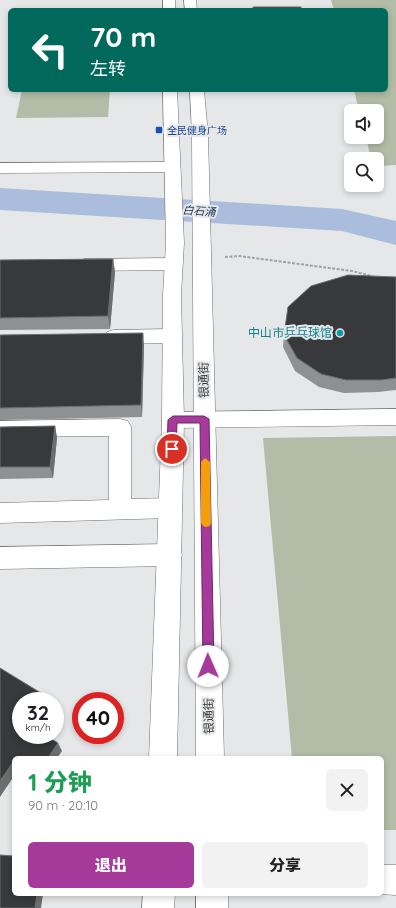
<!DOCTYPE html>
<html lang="zh">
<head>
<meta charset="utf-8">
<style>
  body { margin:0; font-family:Quicksand,"Noto Sans SC",sans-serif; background:#f2f2f2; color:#202124; height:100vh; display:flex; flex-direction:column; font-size:15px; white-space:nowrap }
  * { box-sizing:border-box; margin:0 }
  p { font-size:13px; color:#757577 }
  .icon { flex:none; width:22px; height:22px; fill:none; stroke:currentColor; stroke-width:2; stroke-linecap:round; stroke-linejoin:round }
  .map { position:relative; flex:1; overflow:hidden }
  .side { position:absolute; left:12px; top:756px; width:372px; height:140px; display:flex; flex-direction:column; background:#fff; border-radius:6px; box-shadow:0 2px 6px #0003 }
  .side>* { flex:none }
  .banner { position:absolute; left:8px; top:8px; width:380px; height:84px; border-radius:6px; box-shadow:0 2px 6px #0003; background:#00695c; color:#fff; overflow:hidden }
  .tools { position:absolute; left:344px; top:104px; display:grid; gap:8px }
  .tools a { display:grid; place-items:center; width:40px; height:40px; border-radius:6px; background:#fff; box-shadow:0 2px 6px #0003; font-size:20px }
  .speed { position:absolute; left:12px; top:692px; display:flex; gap:8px; font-size:20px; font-weight:700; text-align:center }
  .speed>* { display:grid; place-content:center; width:52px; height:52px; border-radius:50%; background:#fff; box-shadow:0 2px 6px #0003; line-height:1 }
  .speed small { font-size:10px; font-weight:400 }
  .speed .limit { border:6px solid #d22; background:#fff; color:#111 }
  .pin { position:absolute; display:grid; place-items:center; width:34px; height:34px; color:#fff; margin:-17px; border:2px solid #fff; border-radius:50%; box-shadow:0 1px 4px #0007 }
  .me { position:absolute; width:44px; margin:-22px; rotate:359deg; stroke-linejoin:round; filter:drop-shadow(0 0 3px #0008) }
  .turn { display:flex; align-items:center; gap:14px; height:84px; padding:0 16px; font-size:18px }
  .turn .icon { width:52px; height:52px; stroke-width:2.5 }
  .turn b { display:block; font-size:28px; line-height:34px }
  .round { display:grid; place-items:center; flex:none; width:42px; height:42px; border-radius:6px; background:#f2f2f2 }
  .head { display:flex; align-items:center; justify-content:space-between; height:68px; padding:0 16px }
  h1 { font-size:24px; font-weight:800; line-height:30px; color:#1e9e55 }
  .action { display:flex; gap:8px; margin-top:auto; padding:8px 16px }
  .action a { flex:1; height:46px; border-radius:6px; background:#a63a9a; color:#fff; font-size:16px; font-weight:800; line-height:46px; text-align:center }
  .action a+a { background:#f2f2f2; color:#202124 }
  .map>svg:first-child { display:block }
  .green { fill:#b2bca6 }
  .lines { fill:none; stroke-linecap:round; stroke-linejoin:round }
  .river { fill:#abbddc; fill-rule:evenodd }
  .street-casing { stroke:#6d6e6f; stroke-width:1 }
  .secondary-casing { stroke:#6d6e6f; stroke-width:1 }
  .path { stroke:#a2a2a3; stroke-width:2; stroke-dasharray:3 1.5; stroke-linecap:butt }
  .street { fill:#fff; fill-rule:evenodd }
  .secondary { fill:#fff; fill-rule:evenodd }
  .wall { fill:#8f9091 }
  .shaded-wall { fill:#6c6d6e }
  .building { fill:#38393a; stroke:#6c6d6e }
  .route { fill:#a63a9a; stroke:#6c2664 }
  .slow { fill:#f59e0b }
  .transit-dot { fill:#1a4fb4; stroke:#e6e7e8; stroke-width:1.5 }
  .culture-dot { fill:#0f9aa8; stroke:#e6e7e8; stroke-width:1.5 }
  .labels { text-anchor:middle; stroke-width:4; stroke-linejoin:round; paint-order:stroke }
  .far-transit-label { font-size:10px; fill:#164399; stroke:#e6e7e8; text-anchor:start }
  .far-water-label { font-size:11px; font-style:italic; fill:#1a3059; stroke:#e6e7e8 }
  .culture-label { font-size:12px; fill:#0d838f; stroke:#e6e7e8; text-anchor:end }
  .street-label { font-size:12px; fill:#39393a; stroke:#e6e7e8 }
</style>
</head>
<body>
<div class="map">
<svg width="396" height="908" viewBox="0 0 396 908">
  <rect width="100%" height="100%" fill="#e6e7e8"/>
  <path class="green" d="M331,0H396V165L377,166V159H371L366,137H377V111H359L354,90H386V10H334Z
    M22,90H110L108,117L16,118Z
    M396,436V830H382V758H292L263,438Z"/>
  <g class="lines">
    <path class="river" d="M0,188L342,209L396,221V245L342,231L0,210Z"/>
    <g class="street-casing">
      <path id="street" d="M172,162L178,164L180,167L178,170L172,172L0,173V163Z
        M173,258L179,260L182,264L179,268L173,270L84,271L78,269L75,265L78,261L84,259Z
        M173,329L180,331L183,336L180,341L173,343L114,344L107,342L104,337L107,332L114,330Z
        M396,409V425L173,428L165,426L162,420L165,414L173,412Z
        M120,419L128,421L131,427V499L170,498L178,501L182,508L178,515L170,518L0,523V503L109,500V436L0,437V421Z
        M170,544L179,547L182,555L179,563L170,566L0,569V547Z
        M382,865H396V895L378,894H382Z"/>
    </g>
    <g class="secondary-casing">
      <path id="secondary" d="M163,0H175V10H163Z
        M184,0H196L197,10H185Z
        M163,90H177L184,243L181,295L184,420L177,758H149L162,420L163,295L166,243Z
        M190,90H204L208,135L224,758H196L192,135Z
        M143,894H175L174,908H142Z
        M196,894H228V908H196Z"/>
    </g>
    <path class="path" d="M225,257L239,256L352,271L372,276"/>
    <use href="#street" class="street"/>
    <use href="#secondary" class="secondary"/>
  </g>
  <path class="wall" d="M113,259L115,272L110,329L0,330V260Z
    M396,277V390L378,392L344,393L319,387L295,371L283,347L284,335Z
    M0,335L144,345L142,417L0,420Z
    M55,426L57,438L53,478L0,479V427Z"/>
  <path class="shaded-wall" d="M113,259L115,272L110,329L108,316Z
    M143,333L144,345L142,417L141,405Z
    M55,426L57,438L53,478L50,467Z
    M56,702L60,711L55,718V703Z
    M58,743L62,751L57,758H48Z
    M13,762H14V776L0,797V781Z
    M37,894H43L41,908H35Z"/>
  <path class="building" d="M253,7H301V10H253Z
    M113,259L108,316L0,318V260Z
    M348,275L396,277V378L381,380H346L321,374L297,358L284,335L288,307L311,286Z
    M143,333L141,405L0,408V335Z
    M55,426L50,467H0V427Z
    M0,668L54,701H21V735H45L58,743L48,758H14V762H13L0,781Z
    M0,855L14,856V894H37L35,908H0Z"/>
  <path class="route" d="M173,416H204L209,419L214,666L212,669L208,671L205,669L203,666L200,423H177L176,449L172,453L167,449L168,420Z"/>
  <path class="slow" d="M205,458L210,462L211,523L210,526L206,527L203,526L201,523V462Z"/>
  <rect class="transit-dot" x="155" y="126" width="8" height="8" rx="2"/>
  <circle class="culture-dot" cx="340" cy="333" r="4"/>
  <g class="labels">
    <g class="far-transit-label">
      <text x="167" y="134">全民健身广场</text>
    </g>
    <g class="far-water-label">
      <text transform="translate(199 211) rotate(4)" y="4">白石涌</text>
    </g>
    <g class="culture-label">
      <text x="332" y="337">中山市乒乓球馆</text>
    </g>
    <g class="street-label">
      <text transform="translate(204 380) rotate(-91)" y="4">银通街</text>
      <text transform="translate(209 716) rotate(-91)" y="4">银通街</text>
    </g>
  </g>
</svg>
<div class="tools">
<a><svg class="icon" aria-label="sound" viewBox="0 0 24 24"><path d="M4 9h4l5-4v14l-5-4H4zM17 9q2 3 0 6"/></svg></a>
<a><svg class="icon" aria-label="search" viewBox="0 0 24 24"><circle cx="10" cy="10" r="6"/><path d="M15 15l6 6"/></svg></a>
</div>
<div class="speed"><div>32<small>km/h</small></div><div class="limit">40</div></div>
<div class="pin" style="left:172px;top:449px;background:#d93025"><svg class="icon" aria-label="arrive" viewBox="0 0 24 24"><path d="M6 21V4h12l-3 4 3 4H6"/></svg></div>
<svg class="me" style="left:208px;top:666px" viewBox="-20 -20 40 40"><circle r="19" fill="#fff"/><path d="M0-13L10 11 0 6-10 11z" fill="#a63a9a"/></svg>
<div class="banner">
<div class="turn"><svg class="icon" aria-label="left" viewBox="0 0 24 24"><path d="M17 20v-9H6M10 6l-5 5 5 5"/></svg><div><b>70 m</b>左转</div></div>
</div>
<section class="side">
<div class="head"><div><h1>1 分钟</h1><p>90 m · 20:10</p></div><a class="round"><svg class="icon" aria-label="close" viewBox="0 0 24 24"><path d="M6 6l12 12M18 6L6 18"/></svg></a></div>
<div class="action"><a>退出</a><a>分享</a></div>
</section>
</div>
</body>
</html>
